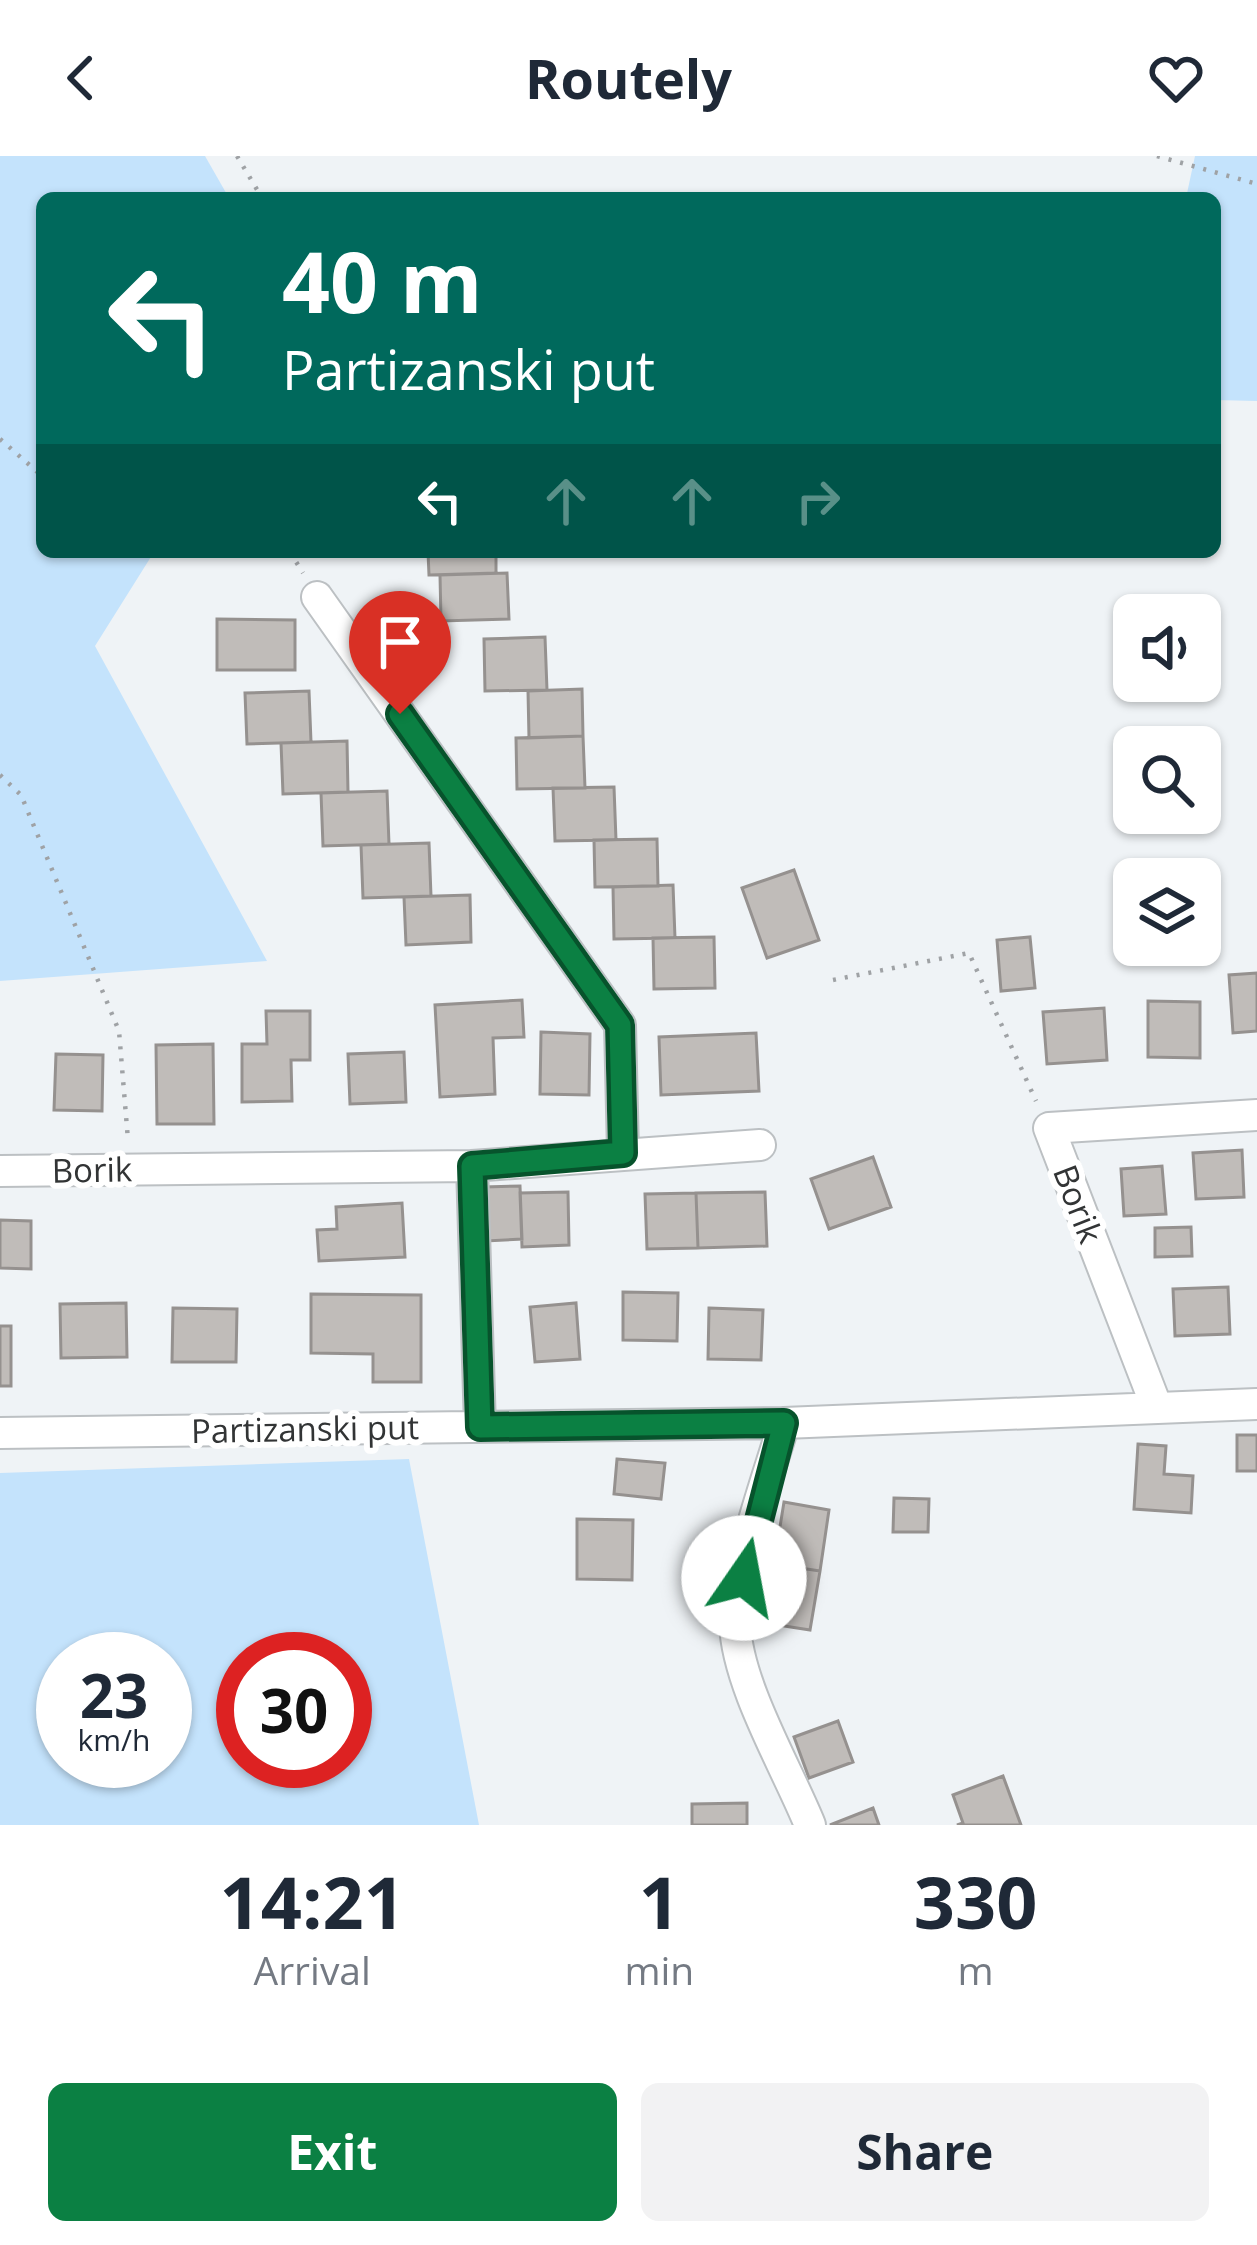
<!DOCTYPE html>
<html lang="en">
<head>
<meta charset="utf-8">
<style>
  body { margin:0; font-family:"Open Sans",sans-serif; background:#f2f2f3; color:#1f2937; height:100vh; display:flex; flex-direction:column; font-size:45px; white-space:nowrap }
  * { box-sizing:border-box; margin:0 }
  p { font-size:39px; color:#747a83 }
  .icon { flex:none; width:66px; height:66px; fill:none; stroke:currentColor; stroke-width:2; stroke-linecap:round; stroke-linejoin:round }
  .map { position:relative; height:1669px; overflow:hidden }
  .details { display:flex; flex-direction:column; background:#fff; flex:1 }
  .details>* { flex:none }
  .guide { position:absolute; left:36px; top:36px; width:1185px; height:366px; border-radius:18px; box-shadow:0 3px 9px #0004; background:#00695c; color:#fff; overflow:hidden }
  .tools { position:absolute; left:1113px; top:438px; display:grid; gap:24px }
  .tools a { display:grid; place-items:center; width:108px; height:108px; border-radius:18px; background:#fff; box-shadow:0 3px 9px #0004; font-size:60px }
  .speed { position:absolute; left:36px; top:1476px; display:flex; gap:24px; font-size:60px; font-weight:700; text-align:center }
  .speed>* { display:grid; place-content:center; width:156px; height:156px; border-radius:50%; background:#fff; box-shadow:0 3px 9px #0004; line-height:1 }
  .speed small { font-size:30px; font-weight:400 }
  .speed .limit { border:18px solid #d22; background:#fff; color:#111 }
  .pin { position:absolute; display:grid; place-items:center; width:102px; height:102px; color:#fff; margin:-123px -51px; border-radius:50% 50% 50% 0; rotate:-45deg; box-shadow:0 0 12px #0007 }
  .pin .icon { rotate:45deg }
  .me { position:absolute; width:132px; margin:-66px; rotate:12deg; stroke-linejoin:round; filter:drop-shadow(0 0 9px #0008) }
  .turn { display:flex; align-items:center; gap:42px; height:252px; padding:0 48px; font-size:54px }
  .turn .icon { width:156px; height:156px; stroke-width:2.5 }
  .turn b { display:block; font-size:84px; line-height:102px }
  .lanes { display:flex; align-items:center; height:114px; padding:0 48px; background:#0003; justify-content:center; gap:60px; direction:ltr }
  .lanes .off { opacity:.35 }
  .eta { display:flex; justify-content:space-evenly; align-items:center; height:204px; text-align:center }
  .eta b { font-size:72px; font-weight:700; line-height:84px }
  .primary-button { display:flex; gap:24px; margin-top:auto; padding:24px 48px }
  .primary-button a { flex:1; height:138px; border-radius:18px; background:#0b8043; color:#fff; font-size:48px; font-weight:700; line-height:138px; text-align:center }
  .primary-button a+a { background:#f2f2f3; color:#1f2937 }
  header { display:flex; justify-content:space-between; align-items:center; height:156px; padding:0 48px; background:#fff; font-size:54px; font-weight:700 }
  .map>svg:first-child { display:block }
  .green { fill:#c4e3fc; fill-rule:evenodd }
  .building { fill:#c0bcb9; stroke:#95918f; stroke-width:3 }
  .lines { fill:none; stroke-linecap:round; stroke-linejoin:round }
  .minor-casing { stroke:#bcc0c3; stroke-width:34 }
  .path { stroke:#9fa2a5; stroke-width:4.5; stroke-dasharray:3 9; stroke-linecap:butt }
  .minor { stroke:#fff; stroke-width:30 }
  .route-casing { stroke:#07532c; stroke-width:30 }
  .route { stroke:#0b8043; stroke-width:21 }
  .labels { text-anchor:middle; stroke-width:12; stroke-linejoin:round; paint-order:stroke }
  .street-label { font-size:33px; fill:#323435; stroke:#fff }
</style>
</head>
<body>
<header><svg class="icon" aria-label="back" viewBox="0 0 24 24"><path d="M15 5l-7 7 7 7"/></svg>Routely<svg class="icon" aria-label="heart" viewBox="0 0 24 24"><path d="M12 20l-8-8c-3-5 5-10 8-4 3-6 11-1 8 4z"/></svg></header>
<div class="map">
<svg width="1257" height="1669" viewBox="0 0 1257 1669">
  <rect width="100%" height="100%" fill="#eff3f6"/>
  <path class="green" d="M0,0H205L229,42H42V396H154L95,490L267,805L0,825Z
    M1195,0H1257V245L1215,244V42H1186Z
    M409,1303L479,1669H0V1317ZM63,1503H165V1605H63ZM243,1503H345V1605H243Z"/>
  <path class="building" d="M428,396H496V417L429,419Z
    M507,417L509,463L441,465L440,419Z
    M217,463L295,464V514H217Z
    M545,481L547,534L485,535L484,483Z
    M582,533L583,580L529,582L528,535Z
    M309,535L311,586L247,588L245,537Z
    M583,580L585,632L517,633L516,582Z
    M347,585L348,636L283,638L281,587Z
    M614,631L616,684L555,685L553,632Z
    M387,635L389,688L323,690L321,637Z
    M657,683L658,730L595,731L594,684Z
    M429,687L431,740L363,742L361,689Z
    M794,714L819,784L767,802L742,732Z
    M673,729L675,782L614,783L613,731Z
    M470,739L471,786L406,789L404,741Z
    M714,781L715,832L654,833L653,782Z
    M1030,781L1035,832L1001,835L997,784Z
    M1257,817V875L1233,877L1229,819Z
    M522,844L524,881L493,882L495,938L440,941L435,849Z
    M1148,845L1200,846V902L1148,901Z
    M1104,852L1107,904L1047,908L1043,856Z
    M266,855H310V904H291L292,945L242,946V888H267Z
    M541,876L590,878L589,939L540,938Z
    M756,877L759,935L661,939L659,881Z
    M213,888L214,968H157L156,889Z
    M404,896L406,946L350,948L348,898Z
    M56,898L103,899L102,955L54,954Z
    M1242,994L1244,1041L1196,1043L1193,997Z
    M873,1001L891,1051L829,1073L811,1023Z
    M1162,1010L1166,1058L1124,1060L1121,1013Z
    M520,1030L522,1083L486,1085L484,1031Z
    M568,1036L569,1089L522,1091L520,1037Z
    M765,1036L767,1090L698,1092L696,1037Z
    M696,1037L698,1092L647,1093L645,1038Z
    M402,1047L405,1101L319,1105L317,1074L337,1073L336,1051Z
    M0,1064L31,1065V1113L0,1112Z
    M1191,1071L1192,1100L1155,1101V1072Z
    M1228,1131L1230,1178L1175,1180L1173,1133Z
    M623,1136L678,1137L677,1185L623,1184Z
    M311,1138L421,1139V1226H373V1198L311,1197Z
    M126,1147L127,1201L61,1202L60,1148Z
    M576,1147L580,1203L535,1206L530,1151Z
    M173,1152L237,1153L236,1206H172Z
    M709,1152L763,1154L761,1204L708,1203Z
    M0,1170H11V1230H0Z
    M1237,1279H1257V1315H1237Z
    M1138,1288L1166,1290L1164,1318L1193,1320L1191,1357L1134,1353Z
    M617,1303L665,1307L661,1343L614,1338Z
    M894,1342L929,1343L928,1376H893Z
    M784,1346L829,1354L820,1415L774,1408Z
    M577,1363L633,1364L632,1424L577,1423Z
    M774,1408L820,1415L810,1474L765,1467Z
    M838,1565L853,1606L809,1622L794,1581Z
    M1003,1620L1021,1669H957L963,1667L953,1639Z
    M747,1647V1669H692V1648Z
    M873,1652L879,1669H830Z"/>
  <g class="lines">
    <g class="minor-casing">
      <path id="minor" d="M317,441L620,869L623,997
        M0,1015L472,1010
        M1157,1252L1049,972L1257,959
        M784,1267C768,1322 734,1412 735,1468C737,1529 787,1612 810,1669
        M480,1271L472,1010L760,989
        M0,1277L784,1267L1257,1248"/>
    </g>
    <path class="path" d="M237,0L262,42
      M1157,0L1257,28
      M0,283L42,320
      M290,396L303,417
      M0,619L21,639L119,875L128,984
      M833,824L969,797L1036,945"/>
    <use href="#minor" class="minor"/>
  </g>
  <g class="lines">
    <g class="route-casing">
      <path id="route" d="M400,558L620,869L623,997L472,1010L480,1271L784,1267L744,1422"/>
    </g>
    <use href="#route" class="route"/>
  </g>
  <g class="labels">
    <g class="street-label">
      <text transform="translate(92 1014) rotate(-1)" y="12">Borik</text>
      <text transform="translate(1078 1048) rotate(69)" y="12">Borik</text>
      <text transform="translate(305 1273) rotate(-1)" y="12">Partizanski put</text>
    </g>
  </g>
</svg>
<div class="tools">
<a><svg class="icon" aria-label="sound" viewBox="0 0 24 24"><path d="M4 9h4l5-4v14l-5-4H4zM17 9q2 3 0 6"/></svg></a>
<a><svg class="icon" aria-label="search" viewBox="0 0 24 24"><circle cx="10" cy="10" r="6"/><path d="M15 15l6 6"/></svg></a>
<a><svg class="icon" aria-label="layers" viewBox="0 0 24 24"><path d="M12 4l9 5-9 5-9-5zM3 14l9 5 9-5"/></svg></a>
</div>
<div class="speed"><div>23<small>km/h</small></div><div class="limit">30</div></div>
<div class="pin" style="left:400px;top:558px;background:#d93025"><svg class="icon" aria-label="arrive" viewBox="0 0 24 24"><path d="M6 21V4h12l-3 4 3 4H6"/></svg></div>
<svg class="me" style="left:744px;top:1422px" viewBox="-20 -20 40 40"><circle r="19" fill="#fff"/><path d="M0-13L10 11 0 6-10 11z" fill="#0b8043"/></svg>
<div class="guide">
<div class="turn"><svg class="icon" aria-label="left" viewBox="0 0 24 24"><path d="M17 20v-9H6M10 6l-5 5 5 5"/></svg><div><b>40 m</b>Partizanski put</div></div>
<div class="lanes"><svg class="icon" aria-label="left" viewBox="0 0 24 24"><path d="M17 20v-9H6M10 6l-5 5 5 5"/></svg><svg class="icon off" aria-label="ahead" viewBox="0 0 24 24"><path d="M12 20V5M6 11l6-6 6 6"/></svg><svg class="icon off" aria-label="ahead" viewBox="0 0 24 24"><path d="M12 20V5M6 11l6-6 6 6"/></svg><svg class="icon off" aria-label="right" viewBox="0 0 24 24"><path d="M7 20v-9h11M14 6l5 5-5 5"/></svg></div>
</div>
</div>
<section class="details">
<div class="eta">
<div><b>14:21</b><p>Arrival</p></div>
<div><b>1</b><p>min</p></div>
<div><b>330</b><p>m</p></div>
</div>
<div class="primary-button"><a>Exit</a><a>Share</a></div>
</section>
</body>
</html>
